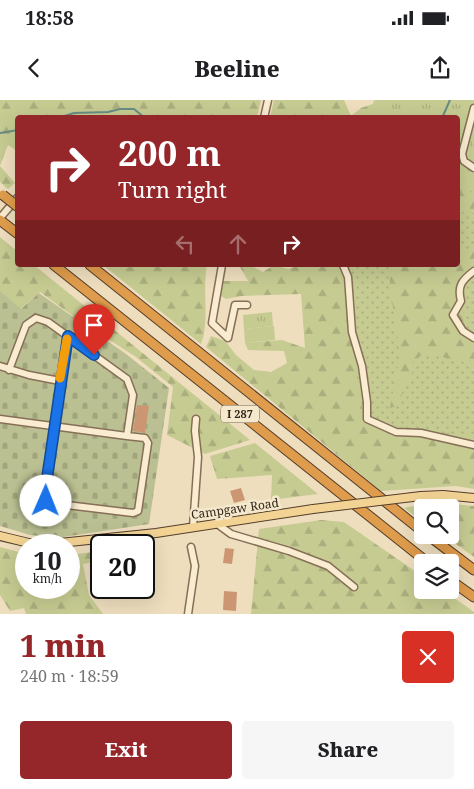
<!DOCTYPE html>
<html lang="en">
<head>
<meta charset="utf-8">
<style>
  body { margin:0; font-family:"Noto Serif",serif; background:#f6f6f6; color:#202124; height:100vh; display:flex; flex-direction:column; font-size:19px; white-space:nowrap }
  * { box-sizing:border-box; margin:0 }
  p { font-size:16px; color:#757577 }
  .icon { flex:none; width:28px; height:28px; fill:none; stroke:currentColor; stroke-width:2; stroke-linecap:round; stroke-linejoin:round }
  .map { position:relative; height:514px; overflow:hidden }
  .drawer { display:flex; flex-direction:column; background:#fff; flex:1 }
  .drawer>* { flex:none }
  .banner { position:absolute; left:15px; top:15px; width:445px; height:152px; border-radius:5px; box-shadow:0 5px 20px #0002; background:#95272a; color:#fff; overflow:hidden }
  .tools { position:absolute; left:414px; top:399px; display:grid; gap:10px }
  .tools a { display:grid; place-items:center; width:45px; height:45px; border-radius:5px; background:#fff; box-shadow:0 5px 20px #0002; font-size:25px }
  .speed { position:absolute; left:15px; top:434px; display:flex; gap:10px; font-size:25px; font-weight:700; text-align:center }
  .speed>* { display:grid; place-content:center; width:65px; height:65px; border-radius:50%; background:#fff; box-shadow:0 5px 20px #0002; line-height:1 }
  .speed small { font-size:12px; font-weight:400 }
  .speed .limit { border:2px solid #111; border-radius:8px; background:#fff; color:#111 }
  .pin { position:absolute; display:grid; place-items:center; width:42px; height:42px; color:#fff; margin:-51px -21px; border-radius:50% 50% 50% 0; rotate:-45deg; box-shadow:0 0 5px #0007 }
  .pin .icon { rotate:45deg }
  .me { position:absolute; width:55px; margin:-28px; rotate:1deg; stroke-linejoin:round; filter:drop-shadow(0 0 4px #0008) }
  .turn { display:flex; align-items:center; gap:18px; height:105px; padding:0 20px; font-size:22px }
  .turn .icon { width:65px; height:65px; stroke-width:2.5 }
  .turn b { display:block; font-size:35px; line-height:42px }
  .lanes { display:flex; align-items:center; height:48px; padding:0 20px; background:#0003; justify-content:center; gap:25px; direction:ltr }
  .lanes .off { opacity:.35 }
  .round { display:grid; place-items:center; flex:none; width:52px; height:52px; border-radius:5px; background:#f6f6f6 }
  .summary { display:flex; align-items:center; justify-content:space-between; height:85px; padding:0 20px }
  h1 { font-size:30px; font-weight:800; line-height:38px; color:#95272a }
  .button { display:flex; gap:10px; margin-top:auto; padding:10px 20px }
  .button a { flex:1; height:58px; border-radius:5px; background:#95272a; color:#fff; font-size:20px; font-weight:800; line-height:58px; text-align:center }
  .button a+a { background:#f6f6f6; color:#202124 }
  .status { display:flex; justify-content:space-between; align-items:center; height:35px; padding:0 25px; background:#fff; direction:ltr }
  .status svg { height:14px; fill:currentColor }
  header { display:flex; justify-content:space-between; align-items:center; height:65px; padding:0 20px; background:#fff; font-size:22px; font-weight:800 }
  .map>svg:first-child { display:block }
  .grass { fill:url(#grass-dots) }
  .forest { fill:url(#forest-firs) }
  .cemetery { fill:url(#cemetery-stones) }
  .park { fill:url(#park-tufts) }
  .pitch { fill:#c6cb92 }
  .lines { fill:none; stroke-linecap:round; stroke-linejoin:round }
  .stream { stroke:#698d83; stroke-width:2 }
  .building { fill:#cc9673 }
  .minor-casing { stroke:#866f57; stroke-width:9 }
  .major-casing { stroke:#533d2b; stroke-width:10 }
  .highway-casing { stroke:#533d2b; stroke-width:11 }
  .minor { stroke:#f9ecd1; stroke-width:6 }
  .major { stroke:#f2d394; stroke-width:8 }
  .highway { stroke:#df9c4c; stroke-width:9 }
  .major-bridge-casing { stroke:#533d2b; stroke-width:10; stroke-linecap:butt }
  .highway-bridge-casing { stroke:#533d2b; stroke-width:11; stroke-linecap:butt }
  .major-bridge { stroke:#f2d394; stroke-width:8 }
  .highway-bridge { stroke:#df9c4c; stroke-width:9 }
  .route-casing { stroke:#114b97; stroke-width:12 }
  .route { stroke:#1a73e8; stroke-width:9 }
  .slow { stroke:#f59e0b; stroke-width:9 }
  .labels { text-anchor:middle; stroke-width:5; stroke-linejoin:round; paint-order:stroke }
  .shield { fill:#f5e9cd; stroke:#6f6151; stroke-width:1 }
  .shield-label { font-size:11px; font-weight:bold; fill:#35271c }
  .street-label { font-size:12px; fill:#35271c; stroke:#f5e9cd }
</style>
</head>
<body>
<div class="status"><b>18:58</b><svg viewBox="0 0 49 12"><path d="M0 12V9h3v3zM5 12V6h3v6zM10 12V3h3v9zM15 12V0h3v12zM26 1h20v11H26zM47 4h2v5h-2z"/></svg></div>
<header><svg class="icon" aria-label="back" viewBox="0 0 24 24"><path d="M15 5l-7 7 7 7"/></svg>Beeline<svg class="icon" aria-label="share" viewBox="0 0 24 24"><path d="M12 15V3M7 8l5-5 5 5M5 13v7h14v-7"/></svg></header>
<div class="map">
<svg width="474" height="514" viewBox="0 0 474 514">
  <defs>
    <pattern id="grass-dots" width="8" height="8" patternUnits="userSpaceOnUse" patternTransform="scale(1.25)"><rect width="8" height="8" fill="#c6cb92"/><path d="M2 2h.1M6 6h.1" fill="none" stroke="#abae7d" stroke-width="1.8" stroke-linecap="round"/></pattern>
    <pattern id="forest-firs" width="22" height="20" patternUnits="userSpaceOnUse" patternTransform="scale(1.25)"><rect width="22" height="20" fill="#c6cb92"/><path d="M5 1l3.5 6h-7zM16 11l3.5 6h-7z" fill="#abae7d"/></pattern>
    <pattern id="cemetery-stones" width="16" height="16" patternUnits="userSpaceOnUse" patternTransform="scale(1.25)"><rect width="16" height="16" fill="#bbc092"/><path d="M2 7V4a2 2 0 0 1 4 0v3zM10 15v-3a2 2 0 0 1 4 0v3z" fill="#a1a57d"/></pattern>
    <pattern id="park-tufts" width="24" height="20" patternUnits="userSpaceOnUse" patternTransform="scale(1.25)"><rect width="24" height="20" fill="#c6cb92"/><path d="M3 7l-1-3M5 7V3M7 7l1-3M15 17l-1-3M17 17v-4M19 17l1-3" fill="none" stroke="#abae7d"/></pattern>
  </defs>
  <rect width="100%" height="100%" fill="#eedebe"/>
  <path class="grass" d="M458,88L474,93V354L371,330L358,320L337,165H458Z"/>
  <path class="forest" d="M0,0H261L257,17L18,18L17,51L8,45L0,66L15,83L8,89L0,82Z
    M274,0H344L351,16L361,8L373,4L374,0H387L401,18H270Z
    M468,0L474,46V113L458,112V18H425Z
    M0,137L17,151L18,165H34L250,340L205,354L167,335L173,287L136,257L80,221L40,192L9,219L0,222Z
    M458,149L474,151V166H472C467,184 459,215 466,232L474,236V265L427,253L413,260L412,275L404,285L400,305L390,308L400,255L390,187V165H458Z
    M103,165H207C202,192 210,220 201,244Z
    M239,165H250L263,172L274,165L288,169L301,165H349L354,215L361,248L357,279L362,308L370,326L390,323L401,328L474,336V389L456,386L381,391L206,247L211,236L225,241L236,255L254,270L271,272L287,263L284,251L248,250L245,243L282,240L305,248L301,194L242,196L226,199L219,195L221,181H248Z
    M255,343L318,394L271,400L272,375L217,379L210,356Z
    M433,402L474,406V457L443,435H450V408H422V421L404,408Z
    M321,420L344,422L422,476V490H443L474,512V514H251L259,429Z
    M0,447L26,454V488H69V455L101,451V461L83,464L89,495L103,514H26L24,508L10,511L0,495Z"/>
  <path class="cemetery" d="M0,191L21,209L39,193L126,254L169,288L149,424L57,438L30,435L0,426Z"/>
  <path class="park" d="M380,0H474V93L458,88V18H373Z
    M272,212L273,226L244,229L243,215Z"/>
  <path class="pitch" d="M274,226L275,240L245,243L244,229Z"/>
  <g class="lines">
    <path class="stream" d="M58,18L74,13L108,12L120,9H134L145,18
      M442,18L450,0
      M0,33L18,30"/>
  </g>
  <path class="building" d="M137,305L149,306L145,333L133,331Z
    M241,388L245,400L234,403L230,391Z
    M225,448L234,449L232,464L223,463Z
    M224,491L237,492L236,511L223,510Z"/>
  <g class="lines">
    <g class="minor-casing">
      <path id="minor" d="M474,8L462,54L464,61L474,68
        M264,18L268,0
        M0,118L18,97
        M222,165L212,223L228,238L235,205H247
        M343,165L348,177L352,232L362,266L367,302V319L396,332L421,333L474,345
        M474,171C462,180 457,186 461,201L453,215L463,231L474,238
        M68,236L45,392L46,401L50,403L133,413L138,411L148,343L145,338L127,336
        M0,266L29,275L60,281
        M0,319L127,336L133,295L127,279L48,222L36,218L26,225L9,270
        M216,423L231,434L289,451L328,466L354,487
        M193,427L198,357L195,331L196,319
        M188,514L195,466L191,447"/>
    </g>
    <g class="major-casing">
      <path id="major" d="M421,396L443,395L474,398
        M0,436L29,443L50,444L156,433L313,409"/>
    </g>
    <g class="highway-casing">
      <path id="highway" d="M0,120L18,134
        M54,165L427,462
        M90,165L422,431
        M428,435L474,470
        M450,480L474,497"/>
    </g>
    <use href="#minor" class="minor"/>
    <use href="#major" class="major"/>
    <use href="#highway" class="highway"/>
    <g class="major-bridge-casing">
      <path id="major-bridge" d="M313,409L421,396"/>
    </g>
    <g class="highway-bridge-casing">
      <path id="highway-bridge" d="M3,95L18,107"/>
    </g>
    <use href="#major-bridge" class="major-bridge"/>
    <use href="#highway-bridge" class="highway-bridge"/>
  </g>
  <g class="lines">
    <g class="route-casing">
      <path id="route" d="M46,401L45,392L68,236L94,255"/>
    </g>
    <use href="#route" class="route"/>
    <path class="slow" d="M60,278L67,239"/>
  </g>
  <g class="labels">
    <rect class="shield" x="221" y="305.5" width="38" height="17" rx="4"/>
    <g class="shield-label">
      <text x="240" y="318">I 287</text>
    </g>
    <g class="street-label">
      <text transform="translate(235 409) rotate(-8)" y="4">Campgaw Road</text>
    </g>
  </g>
</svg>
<div class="tools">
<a><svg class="icon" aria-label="search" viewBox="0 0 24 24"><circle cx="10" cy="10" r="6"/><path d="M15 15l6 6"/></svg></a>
<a><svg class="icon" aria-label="layers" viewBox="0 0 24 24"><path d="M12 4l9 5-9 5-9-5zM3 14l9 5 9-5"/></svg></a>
</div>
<div class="speed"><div>10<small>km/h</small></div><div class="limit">20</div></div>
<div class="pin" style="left:94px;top:255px;background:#d93025"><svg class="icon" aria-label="arrive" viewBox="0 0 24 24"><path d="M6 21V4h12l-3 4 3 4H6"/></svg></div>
<svg class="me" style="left:46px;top:401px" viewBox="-20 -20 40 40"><circle r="19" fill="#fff"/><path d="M0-13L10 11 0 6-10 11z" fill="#1a73e8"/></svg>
<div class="banner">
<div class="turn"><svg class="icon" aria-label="right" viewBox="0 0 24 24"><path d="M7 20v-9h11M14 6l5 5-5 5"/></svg><div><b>200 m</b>Turn right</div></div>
<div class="lanes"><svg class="icon off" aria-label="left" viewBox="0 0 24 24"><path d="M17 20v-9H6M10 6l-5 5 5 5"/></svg><svg class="icon off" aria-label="ahead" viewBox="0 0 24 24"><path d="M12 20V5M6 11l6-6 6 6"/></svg><svg class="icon" aria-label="right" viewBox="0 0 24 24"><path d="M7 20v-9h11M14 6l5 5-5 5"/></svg></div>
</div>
</div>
<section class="drawer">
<div class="summary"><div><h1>1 min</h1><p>240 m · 18:59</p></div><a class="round" style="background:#d93025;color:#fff"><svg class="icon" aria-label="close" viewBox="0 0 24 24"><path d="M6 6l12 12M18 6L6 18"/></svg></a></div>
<div class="button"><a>Exit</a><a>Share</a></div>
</section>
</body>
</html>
